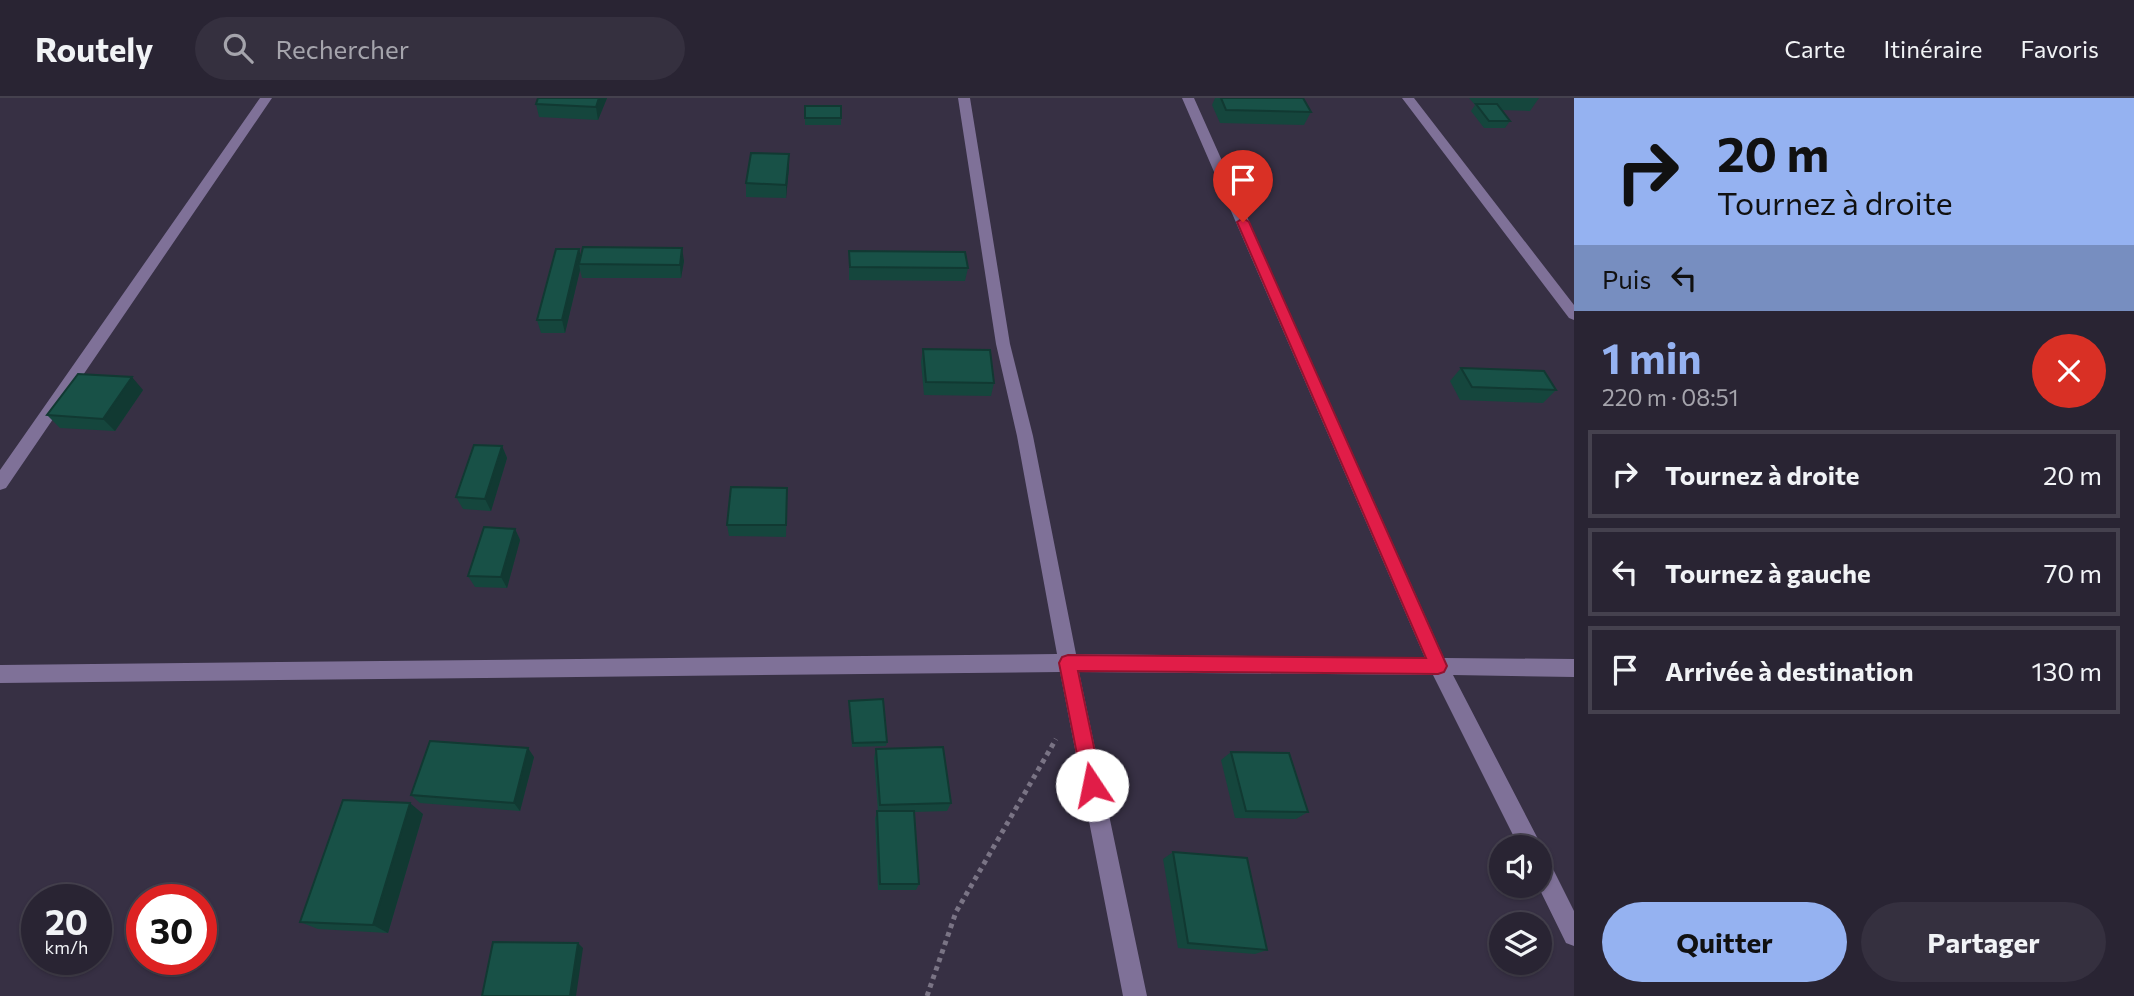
<!DOCTYPE html>
<html lang="fr">
<head>
<meta charset="utf-8">
<style>
  body { margin:0; font-family:Commissioner,sans-serif; background:#35303f; color:#f1f3f6; height:100vh; display:flex; flex-direction:column; font-size:26px; white-space:nowrap }
  * { box-sizing:border-box; margin:0 }
  p { font-size:23px; color:#a5a4ac }
  .icon { flex:none; width:38px; height:38px; fill:none; stroke:currentColor; stroke-width:2; stroke-linecap:round; stroke-linejoin:round }
  .map { position:relative; flex:1; overflow:hidden }
  .panel { display:flex; flex-direction:column; background:#292433; width:560px }
  .panel>* { flex:none }
  .guide { background:#95b2f1; color:#111; overflow:hidden }
  .controls { position:absolute; left:1489px; top:737px; display:grid; gap:14px }
  .controls a { display:grid; place-items:center; width:63px; height:63px; border-radius:50%; background:#292433; box-shadow:0 2px 5px #0004,0 0 0 2px #45414e; font-size:35px }
  .speed { position:absolute; left:21px; top:786px; display:flex; gap:14px; font-size:35px; font-weight:700; text-align:center }
  .speed>* { display:grid; place-content:center; width:91px; height:91px; border-radius:50%; background:#292433; box-shadow:0 2px 5px #0004,0 0 0 2px #45414e; line-height:1 }
  .speed small { font-size:18px; font-weight:400 }
  .speed .limit { border:10px solid #d22; background:#fff; color:#111 }
  .pin { position:absolute; display:grid; place-items:center; width:60px; height:60px; color:#fff; margin:-72px -30px; border-radius:50% 50% 50% 0; rotate:-45deg; box-shadow:0 0 7px #0007 }
  .pin .icon { rotate:45deg }
  .me { position:absolute; width:77px; margin:-38px; rotate:349deg; stroke-linejoin:round; filter:drop-shadow(0 0 5px #0008) }
  .turn { display:flex; align-items:center; gap:24px; height:147px; padding:0 28px; font-size:32px }
  .turn .icon { width:91px; height:91px; stroke-width:2.5 }
  .turn b { display:block; font-size:49px; line-height:60px }
  .then { display:flex; align-items:center; height:66px; padding:0 28px; background:#0003; gap:14px; font-size:26px }
  .round { display:grid; place-items:center; flex:none; width:74px; height:74px; border-radius:37px; background:#35303f }
  .headline { display:flex; align-items:center; justify-content:space-between; height:119px; padding:0 28px }
  h1 { font-size:42px; font-weight:700; line-height:52px; color:#95b2f1 }
  .primary-button { display:flex; gap:14px; margin-top:auto; padding:14px 28px }
  .primary-button a { flex:1; height:80px; border-radius:42px; background:#95b2f1; color:#111; font-size:28px; font-weight:700; line-height:80px; text-align:center }
  .primary-button a+a { background:#35303f; color:#f1f3f6 }
  ul { padding:0; list-style:none }
  li { display:flex; align-items:center; gap:21px; height:88px; margin:0 14px 10px; padding:0 14px; border:4px solid #45414e; border-radius:0px }
  li div { flex:1 }
  li b { display:block; font-size:26px }
  li em { font-style:normal }
  header { display:flex; align-items:center; gap:42px; box-sizing:border-box; height:98px; padding:0 35px; background:#292433; border-bottom:2px solid #45414e }
  header strong { font-size:33px }
  nav { display:flex; gap:38px; margin-inline-start:auto; font-size:24px }
  .search { width:490px; height:63px; background:#35303f; display:flex; align-items:center; gap:18px; box-sizing:border-box; padding:0 24px; border-radius:38px; color:#a5a4ac; font-size:26px }
  main { display:flex; flex:1; min-height:0 }
  .map>svg:first-child { display:block }
  .lines { fill:none; stroke-linecap:round; stroke-linejoin:round }
  .path { stroke:#7a7485; stroke-width:5; stroke-dasharray:4.5 4.5; stroke-linecap:butt }
  .minor { fill:#7f7198; fill-rule:evenodd }
  .wall { fill:#15463d }
  .shaded-wall { fill:#113932 }
  .building { fill:#185147; stroke:#113932; stroke-width:2 }
  .route { fill:#e11d48; stroke:#92132f; stroke-width:2 }
</style>
</head>
<body>
<header>
<strong>Routely</strong>
<div class="search"><svg class="icon" aria-label="search" viewBox="0 0 24 24"><circle cx="10" cy="10" r="6"/><path d="M15 15l6 6"/></svg>Rechercher</div>
<nav><a>Carte</a><a>Itinéraire</a><a>Favoris</a></nav>
</header>
<main>
<div class="map">
<svg width="1574" height="898" viewBox="0 0 1574 898">
  <rect width="100%" height="100%" fill="#373044"/>
  <g class="lines">
    <path class="path" d="M927,898L956,814L1056,641"/>
    <path class="minor" d="M260,0H272L6,390L0,392V372Z
      M958,0H970L1010,246L1033,338L1076,556L1425,560L1182,0H1194L1444,560L1574,561V579L1453,577L1538,741L1541,749L1540,751L1519,749L1433,577L1079,574L1147,898H1123L1060,574L0,585V567L1057,556L1017,338L996,246Z
      M1402,0H1414L1574,207V222L1569,220Z
      M1540,758L1548,761L1574,813V848L1566,845L1538,788H1540Z"/>
  </g>
  <path class="wall" d="M538,0H607L598,22L539,19L536,6Z
    M1215,0H1303L1311,14L1304,27L1220,25L1212,7Z
    M1469,0H1539L1530,13L1501,12L1510,23L1505,30H1484L1471,13L1475,7Z
    M805,8L841,20V27H805Z
    M789,69L786,100L746,99V85Z
    M579,151L581,159L684,163L681,180H582L580,172L565,235H541L537,222Z
    M849,153L968,170L965,183L849,182Z
    M923,251L994,285L991,298L924,297L921,264Z
    M1461,270L1556,292L1543,305L1460,302L1450,283Z
    M143,292L115,333L60,330L47,317Z
    M502,348L507,360L491,413L463,411L456,399Z
    M787,390L786,439L729,438L727,427Z
    M515,431L520,442L507,490L475,489L468,478Z
    M849,603L887,644L886,648L852,649L849,607Z
    M876,651L951,705L947,713L914,714L919,786L916,792H878L875,720L878,713L874,660Z
    M1231,654L1308,714L1296,721L1235,720L1221,662Z
    M534,659L520,713L420,705L411,697Z
    M423,716L388,835L318,831L300,824Z
    M1173,754L1267,852L1255,856L1178,850L1163,761Z"/>
  <path class="shaded-wall" d="M599,0H607L598,22L596,9Z
    M789,56V69L786,100V87Z
    M682,150L684,163L681,180L680,167Z
    M579,151L582,164L579,166L580,172L565,235L562,222Z
    M132,279L143,292L115,333L103,321Z
    M502,348L507,360L491,413L485,401Z
    M515,431L520,442L507,490L501,479Z
    M528,650L534,659L520,713L514,705Z
    M410,705L423,716L388,835L373,827Z
    M578,845L583,850L576,898H570Z"/>
  <path class="building" d="M538,0H599L596,9L536,6Z
    M1221,0H1303L1311,14L1226,12Z
    M1476,6H1497L1510,23H1489Z
    M805,8H841V20H805Z
    M751,55L789,56L786,87L746,85Z
    M583,149L682,150L680,167L579,166Z
    M556,151H579L562,222H537Z
    M849,153L965,154L968,170L850,169Z
    M923,251L990,252L994,285L926,284Z
    M1461,270L1544,273L1556,292L1472,289Z
    M78,276L132,279L103,321L47,317Z
    M474,347L502,348L485,401L456,399Z
    M731,389L787,390L786,427H727Z
    M484,429L515,431L501,479L468,478Z
    M883,601L887,644L853,645L849,603Z
    M430,643L528,650L514,705L411,697Z
    M943,649L951,705L880,707L876,651Z
    M1231,654L1289,655L1308,714L1246,713Z
    M343,702L410,705L373,827L300,824Z
    M877,713H914L919,786H880Z
    M1173,754L1247,760L1267,852L1188,845Z
    M493,844L578,845L570,898H482Z"/>
  <path class="route" d="M1243,120L1249,124L1447,568L1444,574L1438,576L1078,573L1102,687L1099,693L1092,696L1085,693L1083,687L1059,565L1062,559L1068,557L1426,560L1237,124Z"/>
</svg>
<div class="controls">
<a><svg class="icon" aria-label="sound" viewBox="0 0 24 24"><path d="M4 9h4l5-4v14l-5-4H4zM17 9q2 3 0 6"/></svg></a>
<a><svg class="icon" aria-label="layers" viewBox="0 0 24 24"><path d="M12 4l9 5-9 5-9-5zM3 14l9 5 9-5"/></svg></a>
</div>
<div class="speed"><div>20<small>km/h</small></div><div class="limit">30</div></div>
<div class="pin" style="left:1243px;top:124px;background:#d93025"><svg class="icon" aria-label="arrive" viewBox="0 0 24 24"><path d="M6 21V4h12l-3 4 3 4H6"/></svg></div>
<svg class="me" style="left:1092px;top:687px" viewBox="-20 -20 40 40"><circle r="19" fill="#fff"/><path d="M0-13L10 11 0 6-10 11z" fill="#e11d48"/></svg>
</div>
<section class="panel">
<div class="guide">
<div class="turn"><svg class="icon" aria-label="right" viewBox="0 0 24 24"><path d="M7 20v-9h11M14 6l5 5-5 5"/></svg><div><b>20 m</b>Tournez à droite</div></div>
<div class="then">Puis<svg class="icon" aria-label="left" viewBox="0 0 24 24"><path d="M17 20v-9H6M10 6l-5 5 5 5"/></svg></div>
</div>
<div class="headline"><div><h1>1 min</h1><p>220 m · 08:51</p></div><a class="round" style="background:#d93025;color:#fff"><svg class="icon" aria-label="close" viewBox="0 0 24 24"><path d="M6 6l12 12M18 6L6 18"/></svg></a></div>
<ul>
<li><svg class="icon" aria-label="right" viewBox="0 0 24 24"><path d="M7 20v-9h11M14 6l5 5-5 5"/></svg><div><b>Tournez à droite</b></div><em>20 m</em></li>
<li><svg class="icon" aria-label="left" viewBox="0 0 24 24"><path d="M17 20v-9H6M10 6l-5 5 5 5"/></svg><div><b>Tournez à gauche</b></div><em>70 m</em></li>
<li><svg class="icon" aria-label="arrive" viewBox="0 0 24 24"><path d="M6 21V4h12l-3 4 3 4H6"/></svg><div><b>Arrivée à destination</b></div><em>130 m</em></li>
</ul>
<div class="primary-button"><a>Quitter</a><a>Partager</a></div>
</section>
</main>
</body>
</html>
